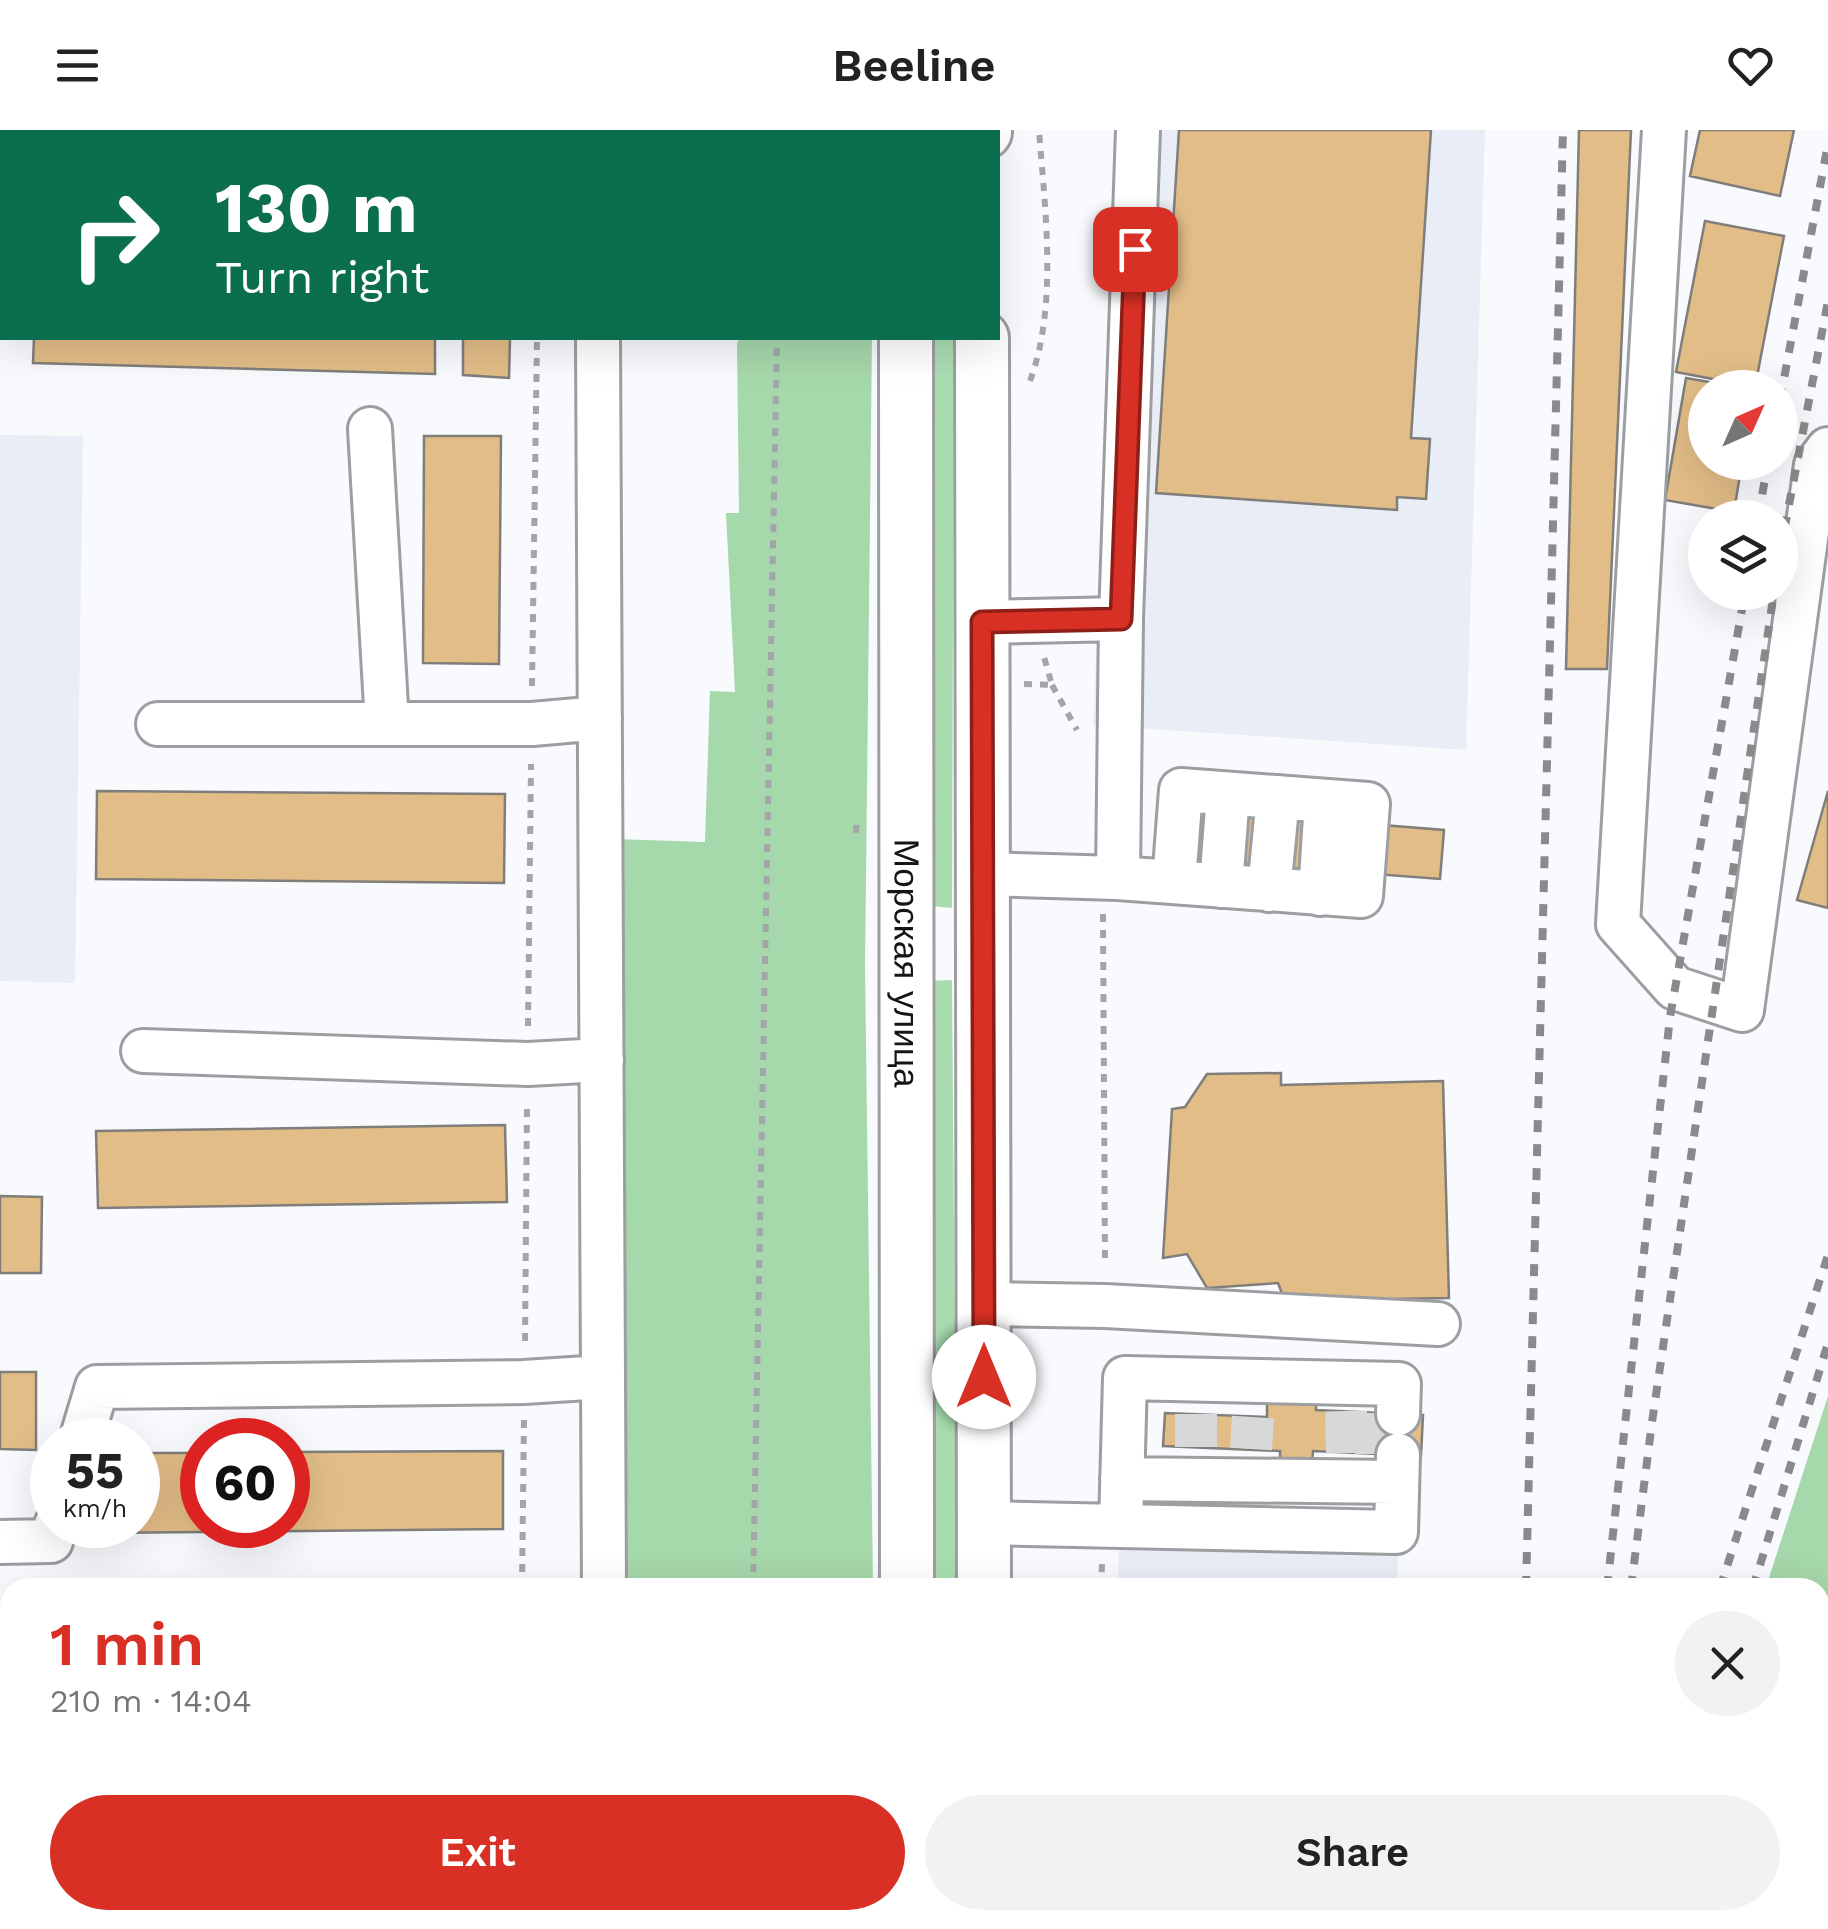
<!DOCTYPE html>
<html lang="en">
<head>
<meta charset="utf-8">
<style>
  body { margin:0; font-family:"Work Sans",sans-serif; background:#f2f2f2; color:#222; height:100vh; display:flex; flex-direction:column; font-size:38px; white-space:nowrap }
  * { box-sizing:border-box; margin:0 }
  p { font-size:32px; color:#767676 }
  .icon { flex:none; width:55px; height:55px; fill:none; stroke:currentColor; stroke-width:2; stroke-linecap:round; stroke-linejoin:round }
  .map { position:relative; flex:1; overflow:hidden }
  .sheet { position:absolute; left:0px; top:1448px; width:1830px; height:352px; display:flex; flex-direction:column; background:#fff; border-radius:30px 30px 0 0; box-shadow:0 10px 40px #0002 }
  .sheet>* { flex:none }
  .hud { position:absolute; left:0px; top:0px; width:1000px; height:210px; box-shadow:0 10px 40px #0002; background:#0b6e4f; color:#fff; overflow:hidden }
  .needle { width:65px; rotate:45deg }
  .fabs { position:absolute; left:1688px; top:240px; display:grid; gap:20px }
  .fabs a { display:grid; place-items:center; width:110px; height:110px; border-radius:50%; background:#fff; box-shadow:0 10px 40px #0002; font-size:50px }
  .speed { position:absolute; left:30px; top:1288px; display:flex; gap:20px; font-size:50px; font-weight:700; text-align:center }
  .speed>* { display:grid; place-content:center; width:130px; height:130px; border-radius:50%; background:#fff; box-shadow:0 10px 40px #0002; line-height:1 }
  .speed small { font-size:25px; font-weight:400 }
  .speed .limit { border:15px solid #d22; background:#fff; color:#111 }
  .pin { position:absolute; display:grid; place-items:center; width:85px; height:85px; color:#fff; margin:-42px; border-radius:20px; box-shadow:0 5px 15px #0006 }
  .me { position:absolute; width:110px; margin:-55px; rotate:0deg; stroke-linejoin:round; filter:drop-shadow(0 0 8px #0008) }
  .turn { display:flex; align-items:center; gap:35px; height:210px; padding:0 50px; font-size:45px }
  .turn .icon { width:130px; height:130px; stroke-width:2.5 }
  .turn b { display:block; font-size:70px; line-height:85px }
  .round { display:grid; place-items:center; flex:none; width:105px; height:105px; border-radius:52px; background:#f2f2f2 }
  .summary { display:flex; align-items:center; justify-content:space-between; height:170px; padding:0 50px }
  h1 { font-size:60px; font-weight:600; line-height:75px; color:#d93025 }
  .button { display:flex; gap:20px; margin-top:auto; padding:20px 50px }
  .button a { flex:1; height:115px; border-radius:60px; background:#d93025; color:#fff; font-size:40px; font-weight:600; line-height:115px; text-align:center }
  .button a+a { background:#f2f2f2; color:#222 }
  header { display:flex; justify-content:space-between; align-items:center; height:130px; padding:0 50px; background:#fff; font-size:45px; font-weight:600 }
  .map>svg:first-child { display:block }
  .built { fill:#e8edf6 }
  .green { fill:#a9ddb0 }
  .forest { fill:#a5d8ab }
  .building { fill:#e2bd87; stroke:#807e7b; stroke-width:2.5 }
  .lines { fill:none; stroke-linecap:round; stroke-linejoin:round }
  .minor-tunnel { stroke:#d6d8da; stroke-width:42; stroke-dasharray:42 21; stroke-linecap:butt }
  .minor-casing { stroke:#9d9ea2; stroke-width:48 }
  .major-casing { stroke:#9d9ea2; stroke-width:58 }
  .path { stroke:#a4a5a8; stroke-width:6; stroke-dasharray:8 8; stroke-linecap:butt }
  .minor { stroke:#fff; stroke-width:42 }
  .major { stroke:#fff; stroke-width:52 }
  .rail { stroke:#898a8c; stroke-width:8; stroke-dasharray:12 12; stroke-linecap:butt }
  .route-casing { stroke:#8d1f18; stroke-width:25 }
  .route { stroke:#d93025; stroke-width:18 }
  .labels { text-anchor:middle; stroke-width:9; stroke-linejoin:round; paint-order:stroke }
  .street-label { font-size:35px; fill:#151516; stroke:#fff }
</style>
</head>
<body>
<header><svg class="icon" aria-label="menu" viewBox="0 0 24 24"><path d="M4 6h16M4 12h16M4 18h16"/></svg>Beeline<svg class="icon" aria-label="heart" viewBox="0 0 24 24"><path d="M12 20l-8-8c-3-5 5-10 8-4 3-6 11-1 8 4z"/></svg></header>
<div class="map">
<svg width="1828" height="1799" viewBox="0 0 1828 1799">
  <rect width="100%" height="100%" fill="#f8fafd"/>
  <path class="built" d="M0,0H99V2H2L0,86Z
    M1120,0H1485L1466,620L1093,595Z
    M0,305L83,306L75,853L0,851Z
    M1119,1414L1398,1422L1397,1457L1118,1458Z
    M0,1551H10V1790H83V1799H0Z
    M1109,1790H1388V1799H1109Z"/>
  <path class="green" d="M930,208H954L952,778L931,776Z
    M952,850L957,1458L933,1457L930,851Z
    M116,1790H242L243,1799H116Z"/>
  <path class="forest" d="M740,208H872L865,837L873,1457L612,1458L614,709L705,712L710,561L735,562L726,383H739L737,213Z
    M1828,1266V1538H1820V1458L1766,1457Z
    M1820,1639L1828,1653V1799H1692L1704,1790H1820Z
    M611,1790H876V1799H611Z"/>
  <path class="building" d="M430,0H515V2H430Z
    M1179,0H1431L1411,308L1430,309L1426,369L1397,367V380L1156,363Z
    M1579,0H1631L1607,539H1566Z
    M1700,0H1794L1780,66L1690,46Z
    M1705,91L1784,106L1755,257L1676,242Z
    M34,208H435V244L33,233Z
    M463,208H510L509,248L463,245Z
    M1686,248L1744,258H1705V332H1742L1734,382L1665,370Z
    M424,306H501L499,534L423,533Z
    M97,661L505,664L504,753L96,749Z
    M1828,661V778L1797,770Z
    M1170,678L1444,700L1440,749L1166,728Z
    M1281,943V955L1443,951L1449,1168L1285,1171L1278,1153L1207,1158L1187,1124L1163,1128L1172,979L1185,977L1207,944Z
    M505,995L507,1072L98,1078L96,1001Z
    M0,1066L42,1067L41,1143H0Z
    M0,1242H36V1320L0,1319Z
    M1267,1270L1316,1272V1280L1423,1285L1421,1326L1313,1321L1312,1333L1280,1331V1321L1163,1316L1165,1283L1267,1287Z
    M503,1321V1399L100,1403V1395H138V1323H202V1395H288V1322Z"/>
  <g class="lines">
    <path class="minor-tunnel" d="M1346,1281L1347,1323
      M1376,1283V1324
      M1196,1317V1284
      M1251,1319L1253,1287"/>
    <g class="minor-casing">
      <path id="minor" d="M597,0V2
        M1664,0L1618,794L1675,858L1742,880L1816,335L1828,319
        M407,2V0
        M598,208L604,1458
        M370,299L387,594
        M982,492L1121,489
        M158,594H532L600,588
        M983,744L1118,748L1121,489L1138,0
        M1118,748L1361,766L1368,674L1181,660L1174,752
        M1221,756L1228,664
        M1269,760L1278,667
        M1320,764L1326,671
        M143,921L528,934L602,930
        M984,1174L1105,1176L1438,1194
        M81,1310L97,1257L524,1252L603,1247
        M1122,1349L1397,1352
        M984,1393L1396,1402L1398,1325
        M1121,1396L1125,1248L1399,1254L1398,1284
        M0,1412L51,1411L56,1395
        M1828,1581V1600
        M606,1790V1799
        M1161,1799V1790
        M1340,1799V1790"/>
    </g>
    <g class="major-casing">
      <g id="major">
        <path d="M905,0V2"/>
        <path d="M985,2V0"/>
        <path id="s1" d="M906,208L907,1458"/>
        <path d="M982,208L984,1458"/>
        <path d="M909,1790V1799"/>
        <path d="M970,1799L971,1790"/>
      </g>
    </g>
    <path class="path" d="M539,2V0
      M781,2V0
      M1030,251C1058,176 1045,79 1039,0
      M1024,554L1052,555L1044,527
      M1052,555L1077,600
      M532,556L537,208
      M856,703L857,689
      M1103,784L1105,1136
      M528,896L531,634
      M525,1211L527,974
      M522,1458L524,1289
      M753,1458L777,208
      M1101,1458L1102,1434
      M519,1799V1790
      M751,1799V1790
      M1086,1799V1790"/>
    <use href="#minor" class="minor"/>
    <use href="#major" class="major"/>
    <path class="rail" d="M1780,270L1828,14
      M1758,388L1768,332
      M1780,422L1828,171
      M1526,1458L1563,0
      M1607,1458L1670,887L1745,462
      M1631,1458L1652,1292L1774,462
      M1720,1458L1828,1125
      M1753,1458L1828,1213
      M1518,1799V1790
      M1561,1799L1562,1790
      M1589,1799L1590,1790
      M1639,1799L1641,1790
      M1679,1799L1681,1790"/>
  </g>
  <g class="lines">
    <g class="route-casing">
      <path id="route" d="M984,1247L982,492L1121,489L1135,119"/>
    </g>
    <use href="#route" class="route"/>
  </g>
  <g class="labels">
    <g class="street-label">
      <text dy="12" stroke="none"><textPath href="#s1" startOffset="625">Морская улица</textPath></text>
    </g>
  </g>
</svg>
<div class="fabs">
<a><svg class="needle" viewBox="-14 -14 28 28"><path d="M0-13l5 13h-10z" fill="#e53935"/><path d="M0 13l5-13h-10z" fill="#767676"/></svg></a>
<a><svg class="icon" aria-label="layers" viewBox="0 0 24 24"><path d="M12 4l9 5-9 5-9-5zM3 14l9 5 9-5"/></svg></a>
</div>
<div class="speed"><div>55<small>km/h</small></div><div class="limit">60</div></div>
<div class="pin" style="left:1135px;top:119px;background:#d93025"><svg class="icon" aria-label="arrive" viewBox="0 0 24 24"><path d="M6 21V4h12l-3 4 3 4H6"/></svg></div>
<svg class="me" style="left:984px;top:1247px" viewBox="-20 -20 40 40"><circle r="19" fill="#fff"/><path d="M0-13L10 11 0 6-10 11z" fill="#d93025"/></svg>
<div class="hud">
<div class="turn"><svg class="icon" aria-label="right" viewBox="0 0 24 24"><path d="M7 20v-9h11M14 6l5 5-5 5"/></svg><div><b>130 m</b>Turn right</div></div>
</div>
<section class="sheet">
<div class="summary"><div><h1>1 min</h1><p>210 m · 14:04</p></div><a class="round"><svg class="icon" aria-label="close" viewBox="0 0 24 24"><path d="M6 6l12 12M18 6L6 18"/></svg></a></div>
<div class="button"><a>Exit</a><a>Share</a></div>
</section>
</div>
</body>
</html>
